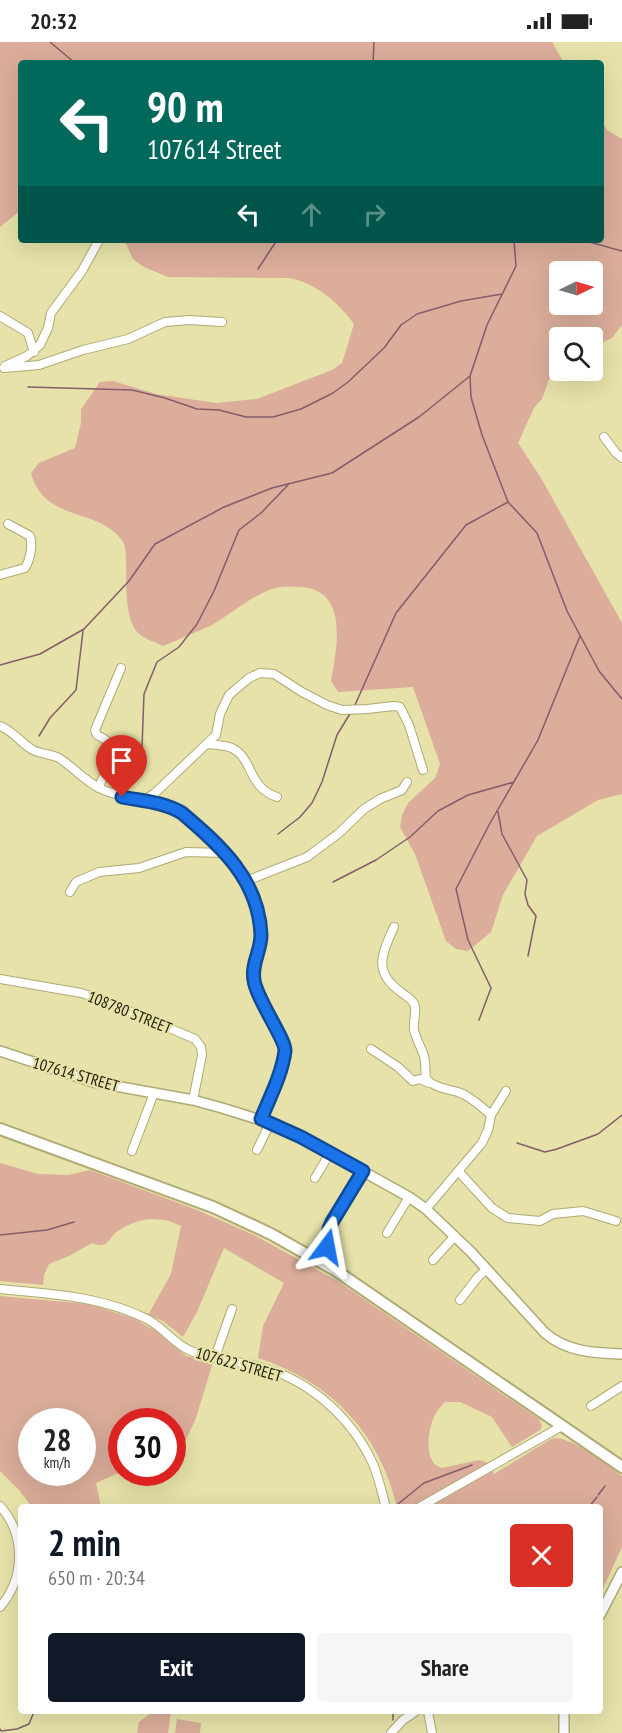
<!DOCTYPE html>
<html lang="en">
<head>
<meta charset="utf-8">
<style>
  body { margin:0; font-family:"PT Sans Narrow",sans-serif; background:#f6f6f6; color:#222; height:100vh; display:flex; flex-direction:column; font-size:22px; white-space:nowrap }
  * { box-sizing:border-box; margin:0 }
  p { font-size:20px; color:#767676 }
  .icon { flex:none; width:33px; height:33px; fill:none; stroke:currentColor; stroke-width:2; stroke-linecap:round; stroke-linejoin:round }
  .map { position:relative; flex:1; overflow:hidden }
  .drawer { position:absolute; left:18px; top:1462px; width:585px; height:210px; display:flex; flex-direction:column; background:#fff; border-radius:6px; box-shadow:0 6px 24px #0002 }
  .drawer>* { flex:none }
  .hud { position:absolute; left:18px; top:18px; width:586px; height:183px; border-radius:6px; box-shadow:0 6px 24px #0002; background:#00695c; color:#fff; overflow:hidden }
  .needle { width:39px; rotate:85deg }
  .fabs { position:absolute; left:549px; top:219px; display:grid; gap:12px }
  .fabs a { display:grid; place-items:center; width:54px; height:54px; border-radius:6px; background:#fff; box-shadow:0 6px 24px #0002; font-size:30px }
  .speed { position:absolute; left:18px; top:1366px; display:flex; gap:12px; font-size:30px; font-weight:700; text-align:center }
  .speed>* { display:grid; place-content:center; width:78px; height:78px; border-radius:50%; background:#fff; box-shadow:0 6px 24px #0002; line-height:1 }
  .speed small { font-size:15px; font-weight:400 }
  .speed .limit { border:9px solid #d22; background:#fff; color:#111 }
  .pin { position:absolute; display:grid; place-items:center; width:51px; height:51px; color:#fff; margin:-62px -26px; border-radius:50% 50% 50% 0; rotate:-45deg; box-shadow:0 0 6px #0007 }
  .pin .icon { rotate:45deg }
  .me { position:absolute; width:66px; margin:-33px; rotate:13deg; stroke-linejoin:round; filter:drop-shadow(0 0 4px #0008) }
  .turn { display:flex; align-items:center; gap:21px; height:126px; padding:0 30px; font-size:27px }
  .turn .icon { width:78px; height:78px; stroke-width:2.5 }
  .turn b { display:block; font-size:42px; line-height:51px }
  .lanes { display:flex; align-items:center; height:57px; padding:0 30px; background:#0003; justify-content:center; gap:30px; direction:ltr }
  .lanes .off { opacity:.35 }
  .round { display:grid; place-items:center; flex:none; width:63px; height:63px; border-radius:6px; background:#f6f6f6 }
  .head { display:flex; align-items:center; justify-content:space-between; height:102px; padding:0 30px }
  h1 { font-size:36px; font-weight:600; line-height:45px; color:#111827 }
  .cta { display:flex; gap:12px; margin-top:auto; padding:12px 30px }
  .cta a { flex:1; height:69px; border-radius:6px; background:#111827; color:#fff; font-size:24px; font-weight:600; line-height:69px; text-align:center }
  .cta a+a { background:#f6f6f6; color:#222 }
  .status { display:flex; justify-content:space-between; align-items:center; height:42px; padding:0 30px; background:#fff; direction:ltr }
  .status svg { height:16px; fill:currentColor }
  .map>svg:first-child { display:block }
  .green { fill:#dbad9a; fill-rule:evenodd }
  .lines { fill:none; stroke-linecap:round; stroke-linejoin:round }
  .stream { stroke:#855c6d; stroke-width:1.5 }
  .minor-casing { stroke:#afaa74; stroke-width:10 }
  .tertiary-casing { stroke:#afaa74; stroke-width:12 }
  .secondary-casing { stroke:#afaa74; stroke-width:14 }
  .minor { stroke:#fff; stroke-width:8 }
  .tertiary { stroke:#fff; stroke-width:9 }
  .secondary { stroke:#fff; stroke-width:10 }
  .route-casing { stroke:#114b97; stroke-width:15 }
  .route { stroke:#1a73e8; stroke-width:10 }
  .labels { text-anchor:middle; stroke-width:4.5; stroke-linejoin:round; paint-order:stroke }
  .street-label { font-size:16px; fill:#1c1a04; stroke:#e6e2a9 }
</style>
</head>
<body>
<div class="status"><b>20:32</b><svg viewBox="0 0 49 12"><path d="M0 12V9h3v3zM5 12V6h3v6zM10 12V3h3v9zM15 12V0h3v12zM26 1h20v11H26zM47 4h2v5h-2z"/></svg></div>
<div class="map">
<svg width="622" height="1691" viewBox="0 0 622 1691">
  <rect width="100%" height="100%" fill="#e6e2a9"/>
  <path class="green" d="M0,0H552L564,21H21V168L0,185Z
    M602,79L607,88L622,97V283L612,296L593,305L592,296H560L559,318L555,321L542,357L534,366L518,401L541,436L622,581V752L598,758L537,794L503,853L491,890L468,909L456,907L446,899L415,812L400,785L402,773L408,761L435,736L440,722L413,645L338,650L331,639C337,606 349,548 301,545C289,544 280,544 269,548C247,557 230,573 210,584C195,591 179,597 163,604C157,601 148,598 142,594C123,582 127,540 126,520C126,512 126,503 121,497C96,465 44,480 31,431L39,421L75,406L81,381V367L100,340L113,339L156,352L216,361L257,357L332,328L342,321L354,282C338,260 316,241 289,236L168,235L144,225L133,217L124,198H602ZM560,230H592V262H560Z
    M0,1121L38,1132L68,1133L90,1128L197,1168L254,1193L336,1238L539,1377L542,1384L540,1388L512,1405L492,1375L460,1360H445C442,1364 438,1367 436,1371C428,1384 422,1421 442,1426L479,1418L488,1421L494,1432L551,1397C569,1391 607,1424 622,1434V1505L600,1553V1466L397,1465C379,1390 331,1340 258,1316L263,1284L284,1241L224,1206L197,1270L183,1295L163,1279L148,1273L171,1232L181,1184C159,1172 135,1176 115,1191C112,1194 109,1200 105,1202C101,1204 96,1203 92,1201L67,1215L49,1222L44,1233L43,1243L0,1239Z
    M0,1254L89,1262L135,1277L156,1289L186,1314L213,1320L196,1376L183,1404L173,1409L172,1380H122L121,1430L96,1441L101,1465H32L19,1448L0,1429ZM32,1380H82V1431H32Z
    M152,1670H171L168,1691H137L139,1680Z
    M177,1677L201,1681L200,1691H175Z"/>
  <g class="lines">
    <path class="stream" d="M50,0L75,21
      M373,21L374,0
      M514,198L516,224L487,283L470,334L471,355L482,393L508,460L537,491L567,569L599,629L622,657
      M582,198L622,209
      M258,227L277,198
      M28,345L132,348L165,356L197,367L219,368L246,375H273L301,367L333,351L348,340L384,306L401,283L417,272L461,259L502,252
      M0,623L40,612L84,587L129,539L155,502L224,465L272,446L332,431L419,375L470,334
      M355,663L396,571L466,483L508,460
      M39,694L50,676L76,648L83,589
      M142,706L144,652L157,620L179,605L197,582L214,549L239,488L261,471L288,443
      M498,770L502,792L527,838L525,852L528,863L536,874L528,914
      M278,792L300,775L312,761L322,740L337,693L351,670
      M333,840L376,818L410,795L438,769L468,753L514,740
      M479,978L491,946L468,898L456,847L489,783L538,698L580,594
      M517,1101L545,1110L557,1107L598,1092L622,1073
      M0,1193L47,1188L74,1180
      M598,1453L605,1444
      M398,1462L424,1441L472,1423
      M588,1466L597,1455
      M393,1670V1678
      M0,1687L1,1689L17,1687L29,1682L34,1670"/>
    <g class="minor-casing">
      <path id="minor" d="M0,274L28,291L34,310
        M5,324L27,314L40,303L48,286L51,271L82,229L98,200
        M4,326L39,323L83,308L128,297L165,280L189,278L222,280
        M604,395L616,411L622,416
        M0,533L25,526C30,518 33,503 30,494L8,482
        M0,684C14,689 20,701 33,708C41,712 51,712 59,716C73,725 84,738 99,746C123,758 150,756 174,766C183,770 191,779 199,785C233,814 254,844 260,889C263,906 251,921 254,938C256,956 286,998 285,1009C282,1032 270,1055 261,1078
        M208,702C215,703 225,703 232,706C254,717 247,745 277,755
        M99,746C104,724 131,709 97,693L95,688L121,626
        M143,759L155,751L216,693L220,672L229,653L249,636L260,631L274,632L302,650L327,663L342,668L367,667L394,664L400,665L409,683L423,728
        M246,839L307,815L338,792L364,767L380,757L402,748L407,740
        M70,850L76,840L99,830L139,826L186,810L225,811
        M394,885C382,912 372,930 402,951C407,955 413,957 415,964C416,972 413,980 414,988C416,997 421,1005 424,1014C426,1021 425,1030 426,1037C437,1048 450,1046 463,1052C473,1057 482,1065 491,1073
        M0,937L81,951L100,957L195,997L201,1005L202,1013L193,1058
        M371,1007L398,1025L413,1039L420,1037L429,1041
        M257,1108L270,1081
        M132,1109L154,1051
        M459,1130L492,1166L508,1176L540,1179L553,1172L583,1169L616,1179
        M315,1136L330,1111
        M426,1167L482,1101L488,1088L491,1073L506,1049
        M387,1191L409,1155
        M433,1218L455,1194
        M329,1225L327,1199L329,1187L363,1129
        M0,1247C51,1252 101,1254 147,1277C163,1285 174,1302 191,1309C215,1319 243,1319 267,1327C313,1341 353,1378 373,1422C379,1436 382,1451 386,1466
        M460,1258L478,1235L487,1227
        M215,1315L232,1267
        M591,1364L622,1344
        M0,1464C26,1493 25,1536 0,1565
        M418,1466L562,1384
        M428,1670L432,1691
        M391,1691L403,1678L415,1670"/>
    </g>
    <g class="tertiary-casing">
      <path id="tertiary" d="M0,1009L93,1040L193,1058L222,1066L270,1081L312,1101L409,1155L426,1167L471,1210L545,1291C567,1310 594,1311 622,1312
        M600,1573L622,1530
        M564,1691V1670"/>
    </g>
    <g class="secondary-casing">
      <path id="secondary" d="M0,1087L213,1165L271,1192L335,1228L622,1425"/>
    </g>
    <use href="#minor" class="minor"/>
    <use href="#tertiary" class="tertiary"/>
    <use href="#secondary" class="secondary"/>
  </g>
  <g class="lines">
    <g class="route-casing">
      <path id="route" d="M122,755C143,759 164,760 182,771C221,804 259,838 261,893C261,909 251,922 254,938C256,956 286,998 285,1009C282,1032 270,1055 261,1077L301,1095L363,1129L332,1180L329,1187L327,1205"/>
    </g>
    <use href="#route" class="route"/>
  </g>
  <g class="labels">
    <g class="street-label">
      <text transform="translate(130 970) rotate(22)" y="6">108780 STREET</text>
      <text transform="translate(76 1032) rotate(16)" y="6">107614 STREET</text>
      <text transform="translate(239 1322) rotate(16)" y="6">107622 STREET</text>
    </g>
  </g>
</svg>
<div class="fabs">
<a><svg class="needle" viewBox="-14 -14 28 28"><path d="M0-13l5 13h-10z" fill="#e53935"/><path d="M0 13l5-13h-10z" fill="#767676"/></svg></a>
<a><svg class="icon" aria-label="search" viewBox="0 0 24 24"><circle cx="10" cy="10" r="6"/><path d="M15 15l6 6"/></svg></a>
</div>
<div class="speed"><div>28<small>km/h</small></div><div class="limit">30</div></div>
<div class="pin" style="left:122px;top:755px;background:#d93025"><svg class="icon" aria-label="arrive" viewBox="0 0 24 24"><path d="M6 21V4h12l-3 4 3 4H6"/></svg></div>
<svg class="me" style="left:327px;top:1205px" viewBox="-20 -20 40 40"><path d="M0-17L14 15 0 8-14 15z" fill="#1a73e8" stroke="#fff" stroke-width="4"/></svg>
<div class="hud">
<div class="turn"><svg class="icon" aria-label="left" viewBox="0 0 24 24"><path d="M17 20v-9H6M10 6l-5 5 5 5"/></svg><div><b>90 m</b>107614 Street</div></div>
<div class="lanes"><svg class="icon" aria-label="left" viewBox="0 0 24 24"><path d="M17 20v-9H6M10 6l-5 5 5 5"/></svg><svg class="icon off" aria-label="ahead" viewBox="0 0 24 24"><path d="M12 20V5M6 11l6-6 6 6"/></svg><svg class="icon off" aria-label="right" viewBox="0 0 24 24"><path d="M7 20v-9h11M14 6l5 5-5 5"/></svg></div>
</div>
<section class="drawer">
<div class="head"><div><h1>2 min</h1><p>650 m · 20:34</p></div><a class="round" style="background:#d93025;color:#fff"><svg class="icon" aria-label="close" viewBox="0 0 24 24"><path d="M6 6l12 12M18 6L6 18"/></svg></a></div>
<div class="cta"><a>Exit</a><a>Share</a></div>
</section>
</div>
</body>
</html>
